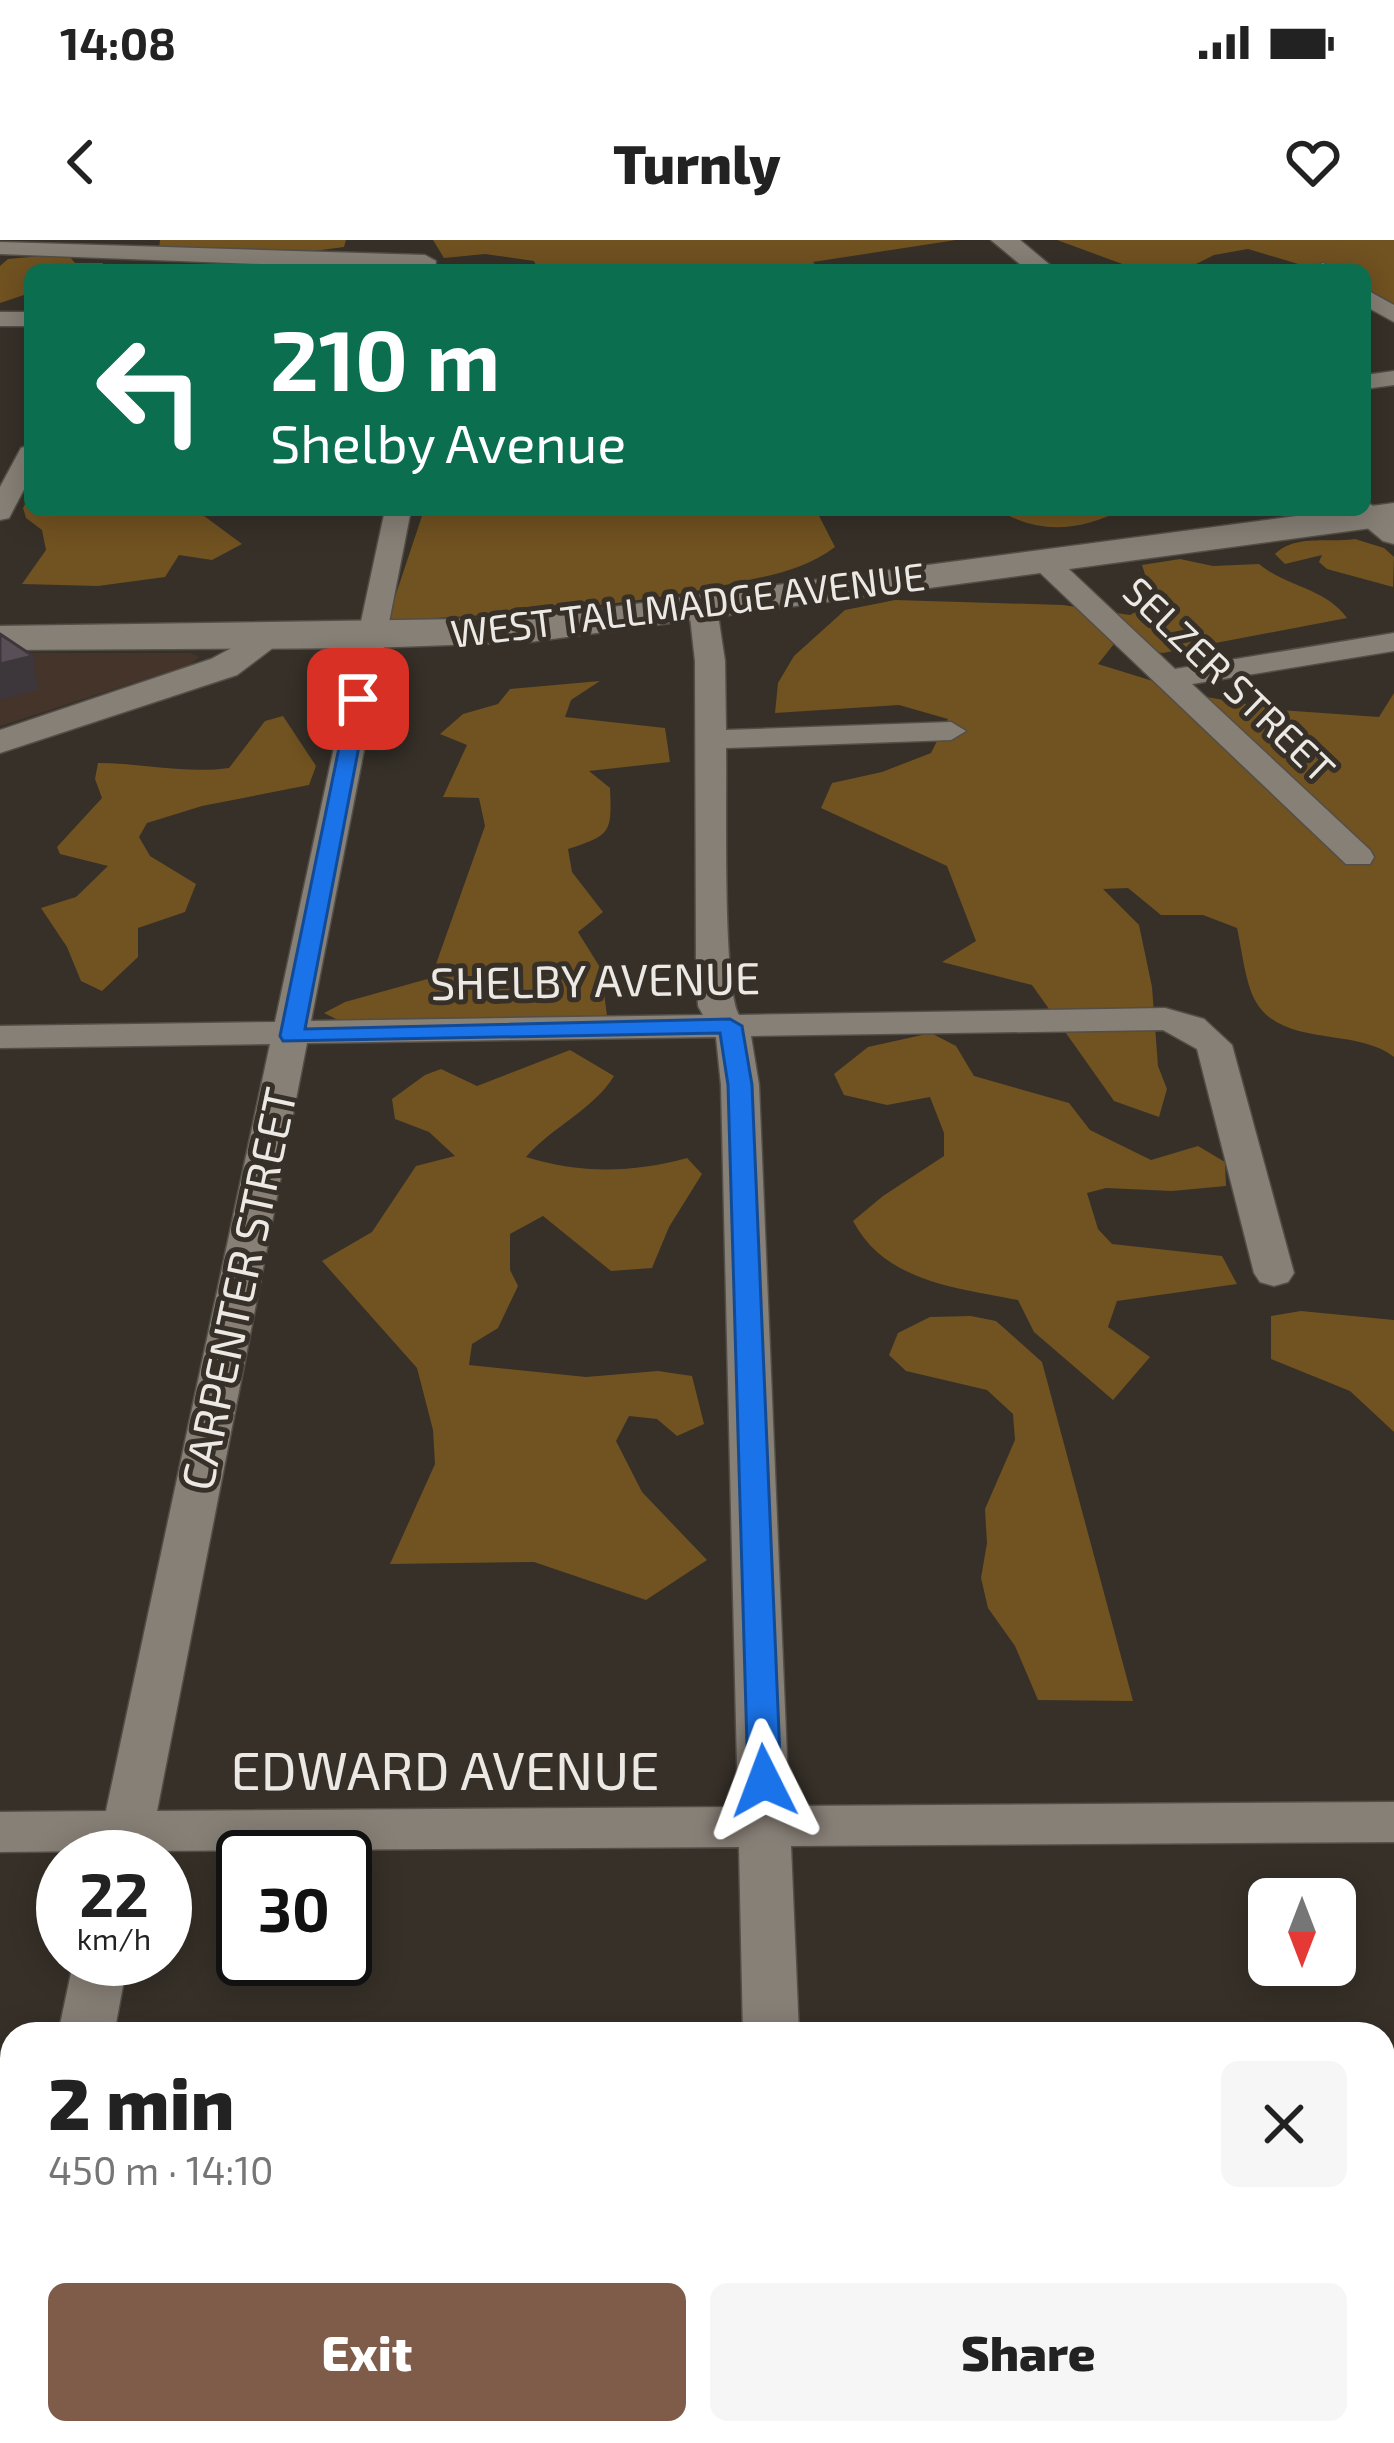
<!DOCTYPE html>
<html lang="en">
<head>
<meta charset="utf-8">
<style>
  body { margin:0; font-family:"Exo 2",sans-serif; background:#f6f6f6; color:#222; height:100vh; display:flex; flex-direction:column; font-size:45px; white-space:nowrap }
  * { box-sizing:border-box; margin:0 }
  p { font-size:39px; color:#767676 }
  .icon { flex:none; width:66px; height:66px; fill:none; stroke:currentColor; stroke-width:2; stroke-linecap:round; stroke-linejoin:round }
  .map { position:relative; flex:1; overflow:hidden }
  .details { position:absolute; left:0px; top:1782px; width:1395px; height:423px; display:flex; flex-direction:column; background:#fff; border-radius:36px 36px 0 0; box-shadow:0 6px 30px #0003 }
  .details>* { flex:none }
  .guide { position:absolute; left:24px; top:24px; width:1347px; height:252px; border-radius:18px; box-shadow:0 6px 30px #0003; background:#0b6e4f; color:#fff; overflow:hidden }
  .needle { width:78px; rotate:180deg }
  .fabs { position:absolute; left:1248px; top:1638px; display:grid; gap:24px }
  .fabs a { display:grid; place-items:center; width:108px; height:108px; border-radius:18px; background:#fff; box-shadow:0 6px 30px #0003; font-size:60px }
  .speed { position:absolute; left:36px; top:1590px; display:flex; gap:24px; font-size:60px; font-weight:700; text-align:center }
  .speed>* { display:grid; place-content:center; width:156px; height:156px; border-radius:50%; background:#fff; box-shadow:0 6px 30px #0003; line-height:1 }
  .speed small { font-size:30px; font-weight:400 }
  .speed .limit { border:6px solid #111; border-radius:18px; background:#fff; color:#111 }
  .pin { position:absolute; display:grid; place-items:center; width:102px; height:102px; color:#fff; margin:-51px; border-radius:24px; box-shadow:0 6px 18px #0006 }
  .me { position:absolute; width:132px; margin:-66px; rotate:357deg; stroke-linejoin:round; filter:drop-shadow(0 0 9px #0008) }
  .turn { display:flex; align-items:center; gap:42px; height:252px; padding:0 48px; font-size:54px }
  .turn .icon { width:156px; height:156px; stroke-width:2.5 }
  .turn b { display:block; font-size:84px; line-height:102px }
  .round { display:grid; place-items:center; flex:none; width:126px; height:126px; border-radius:18px; background:#f6f6f6 }
  .headline { display:flex; align-items:center; justify-content:space-between; height:204px; padding:0 48px }
  h1 { font-size:72px; font-weight:800; line-height:90px }
  .button { display:flex; gap:24px; margin-top:auto; padding:24px 48px }
  .button a { flex:1; height:138px; border-radius:18px; background:#7f5c4a; color:#fff; font-size:48px; font-weight:800; line-height:138px; text-align:center }
  .button a+a { background:#f6f6f6; color:#222 }
  .status { display:flex; justify-content:space-between; align-items:center; height:84px; padding:0 60px; background:#fff; direction:ltr }
  .status svg { height:33px; fill:currentColor }
  header { display:flex; justify-content:space-between; align-items:center; height:156px; padding:0 48px; background:#fff; font-size:54px; font-weight:800 }
  .map>svg:first-child { display:block }
  .education { fill:#45342a }
  .green { fill:#715221 }
  .lines { fill:none; stroke-linecap:round; stroke-linejoin:round }
  .minor-casing { stroke:#534e47; stroke-width:3 }
  .tertiary-casing { stroke:#534e47; stroke-width:3 }
  .secondary-casing { stroke:#534e47; stroke-width:3 }
  .minor { fill:#878077; fill-rule:evenodd }
  .tertiary { fill:#878077; fill-rule:evenodd }
  .secondary { fill:#878077; fill-rule:evenodd }
  .shaded-wall { fill:#3d373c }
  .building { fill:#574e56; stroke:#3d373c; stroke-width:3 }
  .route { fill:#1a73e8; stroke:#114b97; stroke-width:3 }
  .labels { text-anchor:middle; stroke-width:10; stroke-linejoin:round; paint-order:stroke }
  .far-street-label { font-size:39px; fill:#ece8e3; stroke:#363028 }
  .street-label { font-size:45px; fill:#ece8e3; stroke:#363028 }
  .near-street-label { font-size:54px; fill:#ece8e3; stroke:#363028 }
</style>
</head>
<body>
<div class="status"><b>14:08</b><svg viewBox="0 0 49 12"><path d="M0 12V9h3v3zM5 12V6h3v6zM10 12V3h3v9zM15 12V0h3v12zM26 1h20v11H26zM47 4h2v5h-2z"/></svg></div>
<header><svg class="icon" aria-label="back" viewBox="0 0 24 24"><path d="M15 5l-7 7 7 7"/></svg>Turnly<svg class="icon" aria-label="heart" viewBox="0 0 24 24"><path d="M12 20l-8-8c-3-5 5-10 8-4 3-6 11-1 8 4z"/></svg></header>
<div class="map">
<svg width="1394" height="2203" viewBox="0 0 1394 2203">
  <rect width="100%" height="100%" fill="#363028"/>
  <path class="education" d="M0,413H191L200,417L189,425L0,486Z"/>
  <path class="green" d="M160,0H346L344,7L306,12L159,9Z
    M433,0H956L813,22L820,30H538L534,21L485,14L444,18Z
    M1057,0H1394V65L1365,52V30H1318L1248,9L1214,15L1184,30L1136,29Z
    M53,15L69,16L75,23H103L102,30H30V53L0,63V26L8,19Z
    M30,255V270H196L242,304L212,320L179,315L165,337L98,346L22,344L46,310L42,290L26,278L23,268Z
    M424,270H816L835,307C802,332 765,336 725,345C613,369 500,374 387,381Z
    M998,270H1122C1079,291 1040,295 998,270Z
    M1355,299L1384,308L1394,317L1393,347L1327,329L1319,322L1322,315L1285,324L1275,314C1295,294 1329,303 1355,299Z
    M1180,319L1213,326L1259,324C1288,348 1324,347 1347,378L1163,413L1114,404L1098,424L1201,456L1280,470L1379,477L1394,453V817C1356,787 1283,808 1256,762C1245,743 1242,710 1237,688L1203,675H1161L1128,648L1103,649L1139,685L1152,747L1158,826L1167,849L1159,877L1114,861L1032,745L942,722L976,701L947,626L821,568L832,543L882,532L931,513L948,479L899,465L775,473L778,443L794,416L845,370L895,360L1063,365L1130,375L1168,355L1149,347L1142,325Z
    M600,441L571,460L565,477L665,488L670,522L589,531L610,548C612,593 611,595 568,609L572,632L603,672L578,692L601,729L607,776L346,784L324,773L345,762L431,738L485,586L479,558L443,557L467,505L440,494L463,474L498,464L510,449Z
    M283,476L316,526L309,545L202,566L147,583L139,597L150,616L196,644L185,672L138,688V717L102,751L81,741L67,707L41,668L76,657L108,626L60,614L57,607L102,558L95,539L98,523C142,523 186,534 229,528L265,481Z
    M931,793L956,806L974,836L1069,863L1090,890L1151,920L1198,906L1225,922L1226,946L1172,951L1106,948L1087,953L1098,989L1112,1004L1222,1016L1237,1044L1117,1061L1108,1087L1150,1117L1113,1160L1034,1092L1018,1060C957,1048 885,1042 853,981L883,956L944,916V893L930,857L887,865L844,855L834,834L868,807Z
    M570,810L614,836C594,869 552,887 526,917C581,934 632,933 687,918L702,934L669,987L652,1028L611,1031L543,976L510,994V1030L518,1046L498,1088L472,1104L469,1125L586,1137L658,1131L692,1136L704,1184L677,1196L657,1179L629,1176L616,1201L642,1252L707,1320L646,1360L534,1322L390,1324L435,1224L433,1190L417,1128L322,1021L372,992L416,926L455,916L429,892L395,879L392,859L425,835L441,829L477,846Z
    M1301,1071L1394,1080V1192L1350,1151L1271,1119V1076Z
    M971,1076L996,1081L1042,1122L1133,1461L1038,1460L1015,1406L988,1368L981,1338L987,1303L985,1269L1015,1200L1013,1174L987,1150L906,1131L889,1115L898,1093L930,1077Z"/>
  <g class="lines">
    <g class="minor-casing">
      <path id="minor" d="M0,2L425,15L436,21L435,30H413L0,14Z
        M1323,23L1335,30L1312,29Z
        M1365,49L1394,65V82L1365,66Z
        M0,72H30V86H0Z
        M1394,131V145L1365,149V135Z
        M30,205V238L9,278L0,280V247L21,208Z
        M385,270H411L311,781L703,775L698,766L696,723L695,421L689,368L703,360L717,368L725,421L726,490L951,482L966,491L951,500L726,508C727,555 722,746 739,775L1165,768L1204,779L1232,805L1294,1033L1288,1042L1274,1046L1260,1042L1254,1033L1197,809L1163,790L751,796L759,845L789,1566L1394,1562V1602L791,1606L799,1794H743L739,1607L149,1611L148,1617H96L97,1611L0,1612V1572L106,1571L270,804L0,808V786L275,782ZM716,797L721,845L738,1567L157,1571L307,803Z
        M1045,314L1055,316L1175,429L1394,393V411L1192,444L1370,610L1374,617L1370,624H1346L1035,328L1031,322Z
        M74,1719H128L114,1794H58Z
        M12,2134V2193H37L35,2203H0V2139Z
        M754,2193H816V2203H754Z"/>
    </g>
    <g class="tertiary-casing">
      <path id="tertiary" d="M991,0H1020L1056,30H1027Z
        M1365,261L1394,279V304L1383,301L1346,270H1365Z
        M269,388L281,391L286,398L237,435L0,513V490L211,419Z"/>
    </g>
    <g class="secondary-casing">
      <path id="secondary" d="M1394,263V285L530,402L370,408L0,410V386L530,378Z"/>
    </g>
    <use href="#minor" class="minor"/>
    <use href="#tertiary" class="tertiary"/>
    <use href="#secondary" class="secondary"/>
  </g>
  <path class="shaded-wall" d="M33,416L38,450L0,460V424Z"/>
  <path class="building" d="M0,394L33,416L0,424Z"/>
  <path class="route" d="M358,453L368,459L305,789L730,779L742,786L752,845L781,1541L776,1550L764,1554L753,1550L748,1541L728,845L720,793L283,801L280,796L349,459Z"/>
  <g class="labels">
    <g class="far-street-label">
      <text transform="translate(688 365) rotate(-7)" y="14">WEST TALLMADGE AVENUE</text>
      <text transform="translate(1229 440) rotate(44)" y="14">SELZER STREET</text>
    </g>
    <g class="street-label">
      <text transform="translate(595 741) rotate(-1)" y="16">SHELBY AVENUE</text>
      <text transform="translate(239 1049) rotate(-78)" y="16">CARPENTER STREET</text>
    </g>
    <g class="near-street-label">
      <text x="445" y="1550">EDWARD AVENUE</text>
    </g>
  </g>
</svg>
<div class="fabs">
<a><svg class="needle" viewBox="-14 -14 28 28"><path d="M0-13l5 13h-10z" fill="#e53935"/><path d="M0 13l5-13h-10z" fill="#767676"/></svg></a>
</div>
<div class="speed"><div>22<small>km/h</small></div><div class="limit">30</div></div>
<div class="pin" style="left:358px;top:459px;background:#d93025"><svg class="icon" aria-label="arrive" viewBox="0 0 24 24"><path d="M6 21V4h12l-3 4 3 4H6"/></svg></div>
<svg class="me" style="left:764px;top:1541px" viewBox="-20 -20 40 40"><path d="M0-17L14 15 0 8-14 15z" fill="#1a73e8" stroke="#fff" stroke-width="4"/></svg>
<div class="guide">
<div class="turn"><svg class="icon" aria-label="left" viewBox="0 0 24 24"><path d="M17 20v-9H6M10 6l-5 5 5 5"/></svg><div><b>210 m</b>Shelby Avenue</div></div>
</div>
<section class="details">
<div class="headline"><div><h1>2 min</h1><p>450 m · 14:10</p></div><a class="round"><svg class="icon" aria-label="close" viewBox="0 0 24 24"><path d="M6 6l12 12M18 6L6 18"/></svg></a></div>
<div class="button"><a>Exit</a><a>Share</a></div>
</section>
</div>
</body>
</html>
